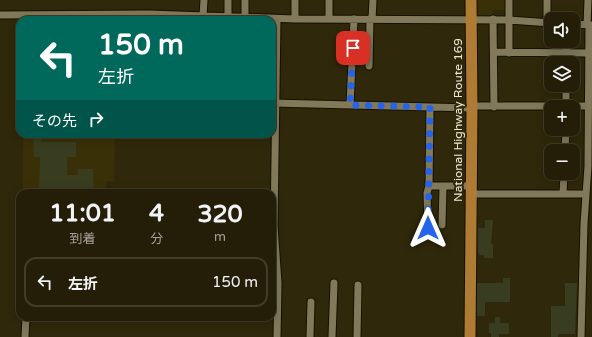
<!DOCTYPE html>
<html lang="ja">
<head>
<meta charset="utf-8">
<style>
  body { margin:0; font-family:"Varela Round","Noto Sans JP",sans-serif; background:#302b16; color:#f1f3f6; height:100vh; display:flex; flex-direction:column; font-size:15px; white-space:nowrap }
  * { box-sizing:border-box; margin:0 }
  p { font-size:13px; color:#a3a29c }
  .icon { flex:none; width:22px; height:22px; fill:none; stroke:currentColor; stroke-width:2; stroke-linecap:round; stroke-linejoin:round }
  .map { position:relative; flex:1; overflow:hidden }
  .side { position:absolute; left:16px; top:189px; width:260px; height:132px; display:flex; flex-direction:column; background:#241e08; border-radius:12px; box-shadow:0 2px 10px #0003,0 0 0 1px #413c29 }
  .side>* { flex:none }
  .banner { position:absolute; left:16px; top:16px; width:260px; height:122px; border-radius:12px; box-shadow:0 2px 10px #0003,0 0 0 1px #413c29; background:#00695c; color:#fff; overflow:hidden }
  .fabs { position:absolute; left:544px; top:12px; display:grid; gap:8px }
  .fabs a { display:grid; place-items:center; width:36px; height:36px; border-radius:8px; background:#241e08; box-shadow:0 2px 10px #0003,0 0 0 1px #413c29; font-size:20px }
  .pin { position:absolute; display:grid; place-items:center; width:34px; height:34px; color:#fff; margin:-17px; border-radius:8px; box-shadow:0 2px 6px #0006 }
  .me { position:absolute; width:44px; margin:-22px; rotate:0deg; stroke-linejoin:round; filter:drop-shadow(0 0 3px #0008) }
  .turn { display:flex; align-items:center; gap:14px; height:84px; padding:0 16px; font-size:18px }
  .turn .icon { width:52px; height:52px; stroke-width:2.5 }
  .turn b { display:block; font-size:28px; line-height:34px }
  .then { display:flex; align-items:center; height:38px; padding:0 16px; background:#0003; gap:8px; font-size:15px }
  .eta { display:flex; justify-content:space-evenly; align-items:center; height:68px; text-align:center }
  .eta b { font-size:24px; font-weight:700; line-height:28px }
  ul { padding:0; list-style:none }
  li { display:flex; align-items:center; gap:12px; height:50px; margin:0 8px 6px; padding:0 8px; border:2px solid #413c29; border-radius:12px }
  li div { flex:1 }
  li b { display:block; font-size:15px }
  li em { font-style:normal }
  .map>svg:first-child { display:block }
  .built { fill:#3a3008 }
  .building { fill:#383d1f }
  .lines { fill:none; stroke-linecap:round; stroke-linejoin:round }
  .minor-casing { stroke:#161100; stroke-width:9 }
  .highway-casing { stroke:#161100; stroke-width:13 }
  .minor { stroke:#817959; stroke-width:7 }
  .highway { stroke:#ad7b34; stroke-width:11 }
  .route { stroke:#2563eb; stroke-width:7; stroke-dasharray:0 12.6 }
  .labels { text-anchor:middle; stroke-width:4; stroke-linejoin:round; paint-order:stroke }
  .street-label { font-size:12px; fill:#ece7d6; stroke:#30280a }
</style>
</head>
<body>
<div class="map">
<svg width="592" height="337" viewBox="0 0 592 337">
  <rect width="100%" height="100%" fill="#30280a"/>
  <path class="built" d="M475,0H507V10H493V18H475Z
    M23,134H115L114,181H106L107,193H23Z"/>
  <path class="building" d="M33,134H41V142H76V157H67V175H78V169H93L94,193H39L40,157H34Z
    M485,220H493L491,244H493V258H484V255H479V253H478V228H485Z
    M503,278H510V302H485V316H477V283H503Z
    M565,283H577L575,334H559L558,337H551V306H565Z
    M495,317H500V323H509V334H499V337H491V333H489V323H495Z"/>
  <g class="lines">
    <g class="minor-casing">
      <path id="minor" d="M0,15L149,14L295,19L509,20L551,23
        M203,16L204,0
        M228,17V0
        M245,18V0
        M295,19V0
        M329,19V0
        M372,19L373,0
        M493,19L494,107
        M547,22V0
        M573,24L592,25
        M587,25L588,0
        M566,41V63
        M494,52L589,53
        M509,53V0
        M369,66L370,19
        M566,85V107
        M272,103L472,108
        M350,105L354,19
        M472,106H588
        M430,107L429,186H471
        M565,151L566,129
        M471,194H586
        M563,194L564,173
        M442,225L443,186
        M428,228L427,193L429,186
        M25,337L26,317
        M277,337L278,283L274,226L277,19
        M310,337L311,302
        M332,337L334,283
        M357,337L358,285
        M581,337L584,224L588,166L589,25"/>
    </g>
    <g class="highway-casing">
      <path id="highway" d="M470,337L472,108L471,0"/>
    </g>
    <use href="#minor" class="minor"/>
    <use href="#highway" class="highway"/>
  </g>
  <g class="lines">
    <path class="route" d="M353,48L350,105L430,107L428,228"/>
  </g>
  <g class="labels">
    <g class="street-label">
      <text transform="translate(458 120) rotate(-90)" y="4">National Highway Route 169</text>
    </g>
  </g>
</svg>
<div class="fabs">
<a><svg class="icon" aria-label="sound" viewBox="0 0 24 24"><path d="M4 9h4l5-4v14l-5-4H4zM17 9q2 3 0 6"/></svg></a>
<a><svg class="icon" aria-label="layers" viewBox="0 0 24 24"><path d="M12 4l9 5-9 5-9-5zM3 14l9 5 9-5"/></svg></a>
<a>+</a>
<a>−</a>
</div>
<div class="pin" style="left:353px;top:48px;background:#d93025"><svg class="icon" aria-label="arrive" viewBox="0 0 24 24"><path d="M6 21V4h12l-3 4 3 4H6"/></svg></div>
<svg class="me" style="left:428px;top:228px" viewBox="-20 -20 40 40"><path d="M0-17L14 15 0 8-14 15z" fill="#2563eb" stroke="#fff" stroke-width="4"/></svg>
<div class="banner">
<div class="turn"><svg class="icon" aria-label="left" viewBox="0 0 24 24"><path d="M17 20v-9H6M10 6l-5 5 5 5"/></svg><div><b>150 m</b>左折</div></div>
<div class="then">その先<svg class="icon" aria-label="right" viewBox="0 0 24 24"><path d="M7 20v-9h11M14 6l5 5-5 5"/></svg></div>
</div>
<section class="side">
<div class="eta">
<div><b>11:01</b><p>到着</p></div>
<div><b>4</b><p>分</p></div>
<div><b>320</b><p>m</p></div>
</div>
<ul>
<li><svg class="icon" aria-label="left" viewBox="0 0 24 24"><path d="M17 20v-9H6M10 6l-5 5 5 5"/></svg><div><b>左折</b></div><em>150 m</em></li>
</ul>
</section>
</div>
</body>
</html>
